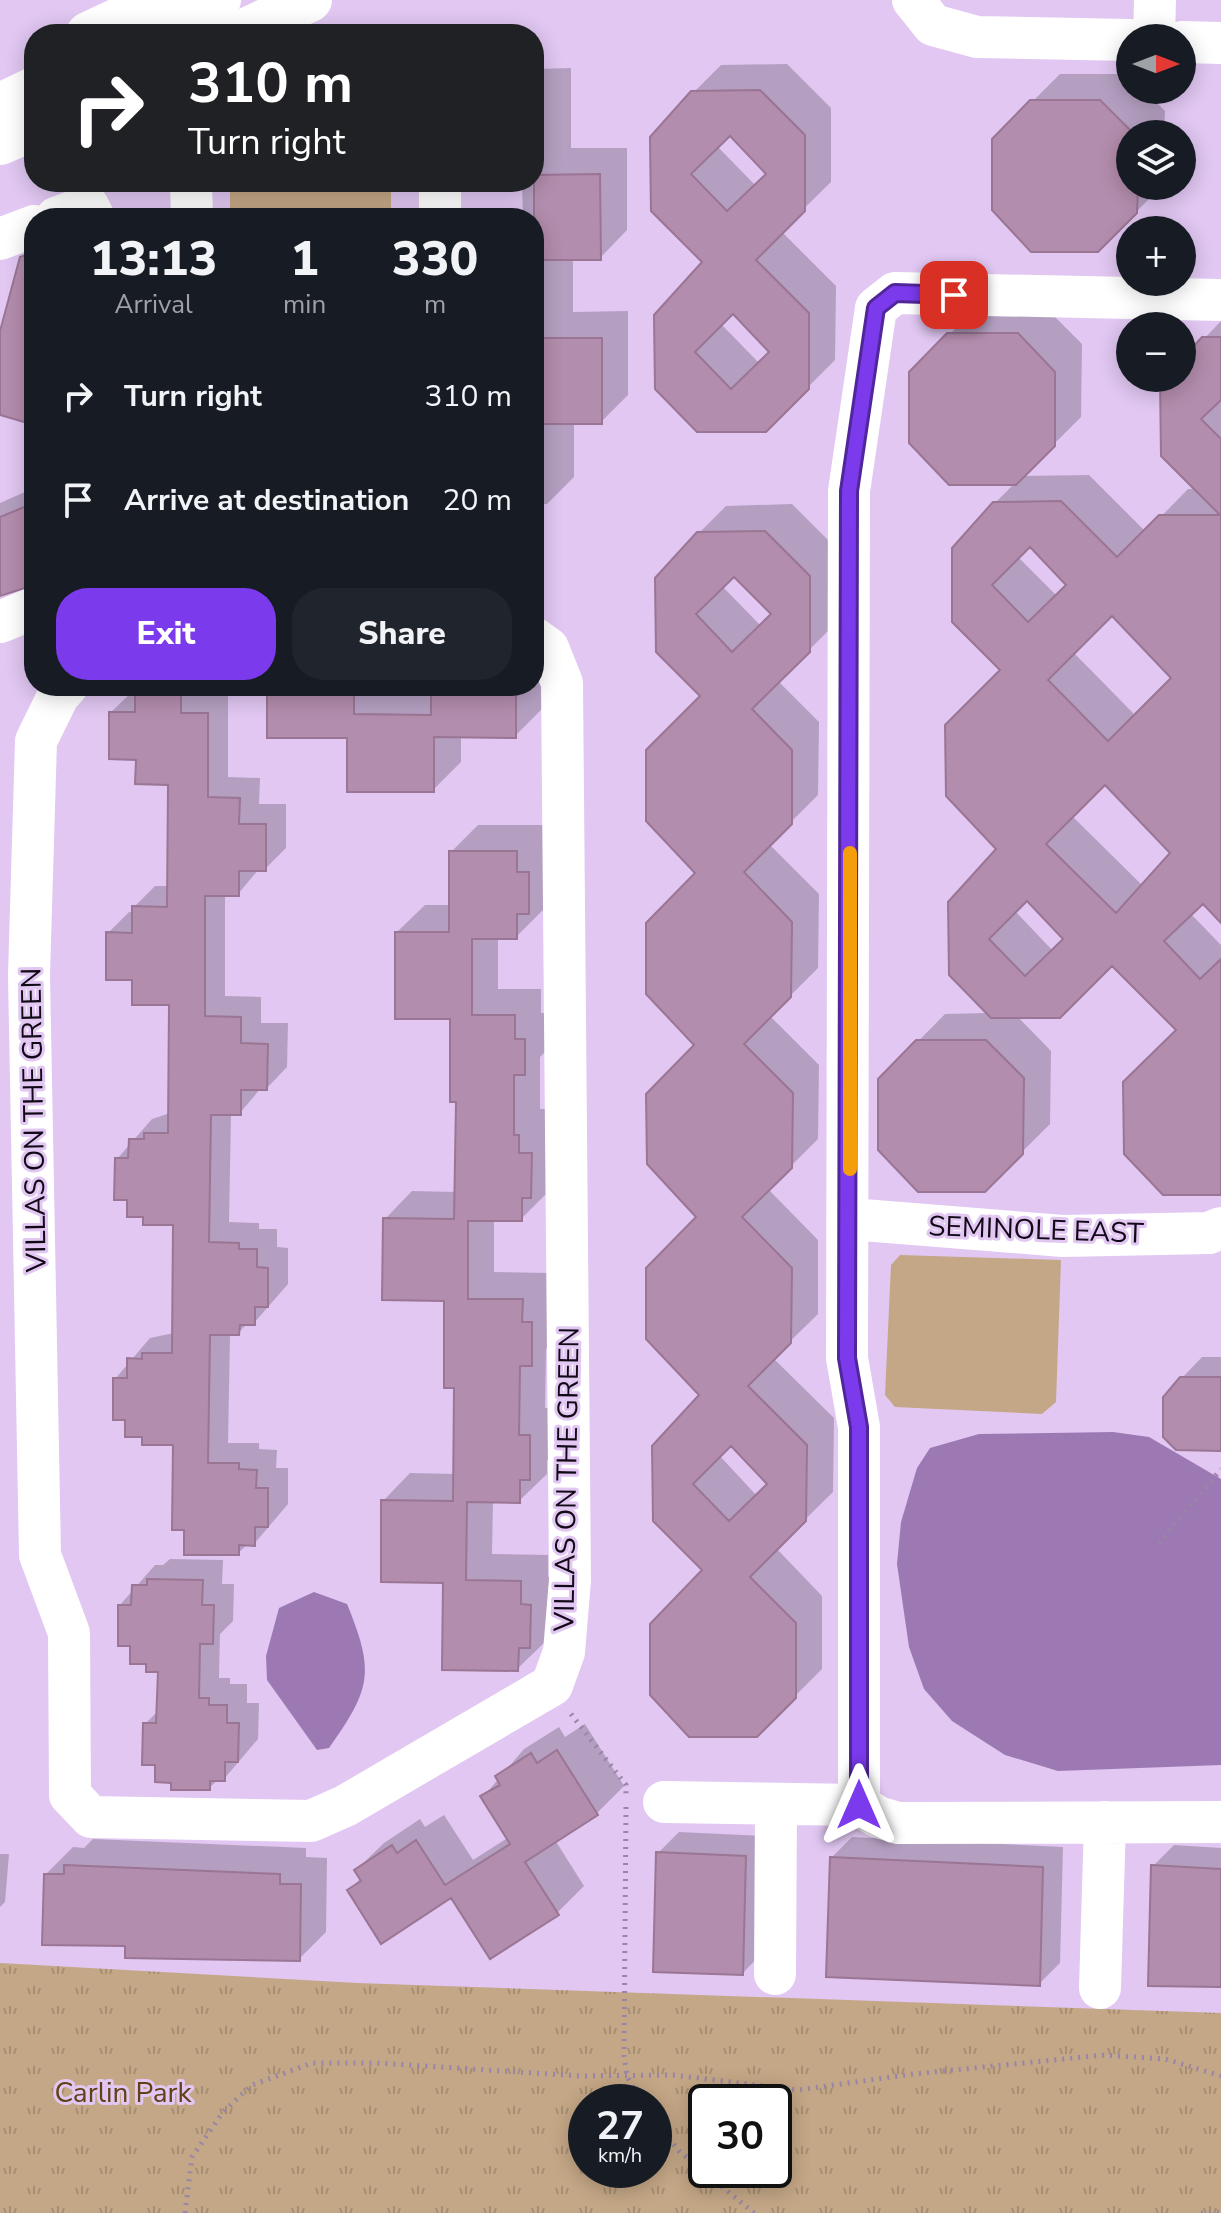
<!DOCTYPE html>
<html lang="en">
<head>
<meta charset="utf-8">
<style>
  body { margin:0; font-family:"Nunito Sans",sans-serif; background:#20242c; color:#f1f3f6; height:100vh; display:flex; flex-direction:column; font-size:30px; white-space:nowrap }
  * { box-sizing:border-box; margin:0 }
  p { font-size:26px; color:#9ea1a6 }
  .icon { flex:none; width:44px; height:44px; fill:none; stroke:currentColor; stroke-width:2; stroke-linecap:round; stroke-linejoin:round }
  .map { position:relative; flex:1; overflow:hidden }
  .drawer { position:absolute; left:24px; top:208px; width:520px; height:488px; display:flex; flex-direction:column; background:#171b24; border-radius:32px; box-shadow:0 4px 20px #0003 }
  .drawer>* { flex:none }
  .top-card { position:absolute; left:24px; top:24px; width:520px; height:168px; border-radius:32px; box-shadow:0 4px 20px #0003; background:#202124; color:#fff; overflow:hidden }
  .needle { width:52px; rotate:90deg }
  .buttons { position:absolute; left:1116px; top:24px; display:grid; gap:16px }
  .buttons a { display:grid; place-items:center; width:80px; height:80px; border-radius:50%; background:#171b24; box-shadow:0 4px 20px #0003; font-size:40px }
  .speed { position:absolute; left:568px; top:2084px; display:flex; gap:16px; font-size:40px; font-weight:700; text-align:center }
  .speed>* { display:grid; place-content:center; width:104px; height:104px; border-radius:50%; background:#171b24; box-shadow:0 4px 20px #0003; line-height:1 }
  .speed small { font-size:20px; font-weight:400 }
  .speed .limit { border:4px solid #111; border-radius:12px; background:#fff; color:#111 }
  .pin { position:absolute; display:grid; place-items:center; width:68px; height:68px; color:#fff; margin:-34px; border-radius:16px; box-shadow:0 4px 12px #0006 }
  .me { position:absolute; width:88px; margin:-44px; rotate:0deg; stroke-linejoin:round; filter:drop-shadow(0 0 6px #0008) }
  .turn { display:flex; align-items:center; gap:28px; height:168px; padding:0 32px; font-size:36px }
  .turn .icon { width:104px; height:104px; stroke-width:2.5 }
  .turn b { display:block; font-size:56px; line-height:68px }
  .eta { display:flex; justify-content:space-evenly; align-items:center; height:136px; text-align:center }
  .eta b { font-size:48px; font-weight:800; line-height:56px }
  .button { display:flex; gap:16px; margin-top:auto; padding:16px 32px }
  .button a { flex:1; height:92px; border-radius:32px; background:#7c3aed; color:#fff; font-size:32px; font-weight:800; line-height:92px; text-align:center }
  .button a+a { background:#20242c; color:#f1f3f6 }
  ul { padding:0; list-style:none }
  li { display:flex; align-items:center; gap:24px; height:104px; padding:0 32px }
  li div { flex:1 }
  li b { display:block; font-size:30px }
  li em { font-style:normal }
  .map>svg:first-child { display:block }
  .green { fill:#c4a786 }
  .park { fill:url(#park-tufts); fill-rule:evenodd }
  .water { fill:#9c79b3 }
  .shadow { fill:#0003; fill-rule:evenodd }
  .building { fill:#b38dad; stroke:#9a7594; stroke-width:2; fill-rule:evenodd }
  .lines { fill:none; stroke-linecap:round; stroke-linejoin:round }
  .path { stroke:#9985a6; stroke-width:5; stroke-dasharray:2 6; stroke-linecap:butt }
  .minor { stroke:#fff; stroke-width:42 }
  .major { stroke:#fff; stroke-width:44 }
  .route-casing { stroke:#51269a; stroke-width:20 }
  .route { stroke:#7c3aed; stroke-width:14 }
  .slow { stroke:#f59e0b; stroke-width:14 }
  .labels { text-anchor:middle; stroke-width:6; stroke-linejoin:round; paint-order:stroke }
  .street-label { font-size:28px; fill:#120917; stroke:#e1c7f2 }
  .park-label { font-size:28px; fill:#614114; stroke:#e1c7f2 }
</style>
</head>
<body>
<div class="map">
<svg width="1221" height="2213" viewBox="0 0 1221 2213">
  <defs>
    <pattern id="park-tufts" width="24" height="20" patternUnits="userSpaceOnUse" patternTransform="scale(2)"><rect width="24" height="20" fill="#c4a786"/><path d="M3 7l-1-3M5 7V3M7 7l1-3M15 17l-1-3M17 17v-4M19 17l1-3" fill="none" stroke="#a78e73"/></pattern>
  </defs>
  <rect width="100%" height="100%" fill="#e1c7f2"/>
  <path class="green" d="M230,182H391V218H230Z
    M900,1255L1061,1260L1056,1402L1042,1414L895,1407L885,1395L891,1265Z"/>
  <path class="park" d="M0,1963L357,1983L1221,2013V2213H0ZM586,2102H654V2170H586ZM706,2102H774V2170H706Z"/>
  <path class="water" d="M1113,1432L1149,1437L1221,1479V1765L1058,1771L1005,1755L952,1721L924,1689L909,1647L897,1564L901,1522L917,1468L930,1448L979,1434Z
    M314,1592L347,1604C375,1672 371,1689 329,1748L317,1750L267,1680L266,1656L279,1608Z"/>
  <path class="shadow" d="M787,64L831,108V182L781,231L836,286L835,360L765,430L657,388L705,262L653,210L693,93L721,65ZM730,133L768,173L755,185L717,146ZM733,312L772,351L760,364L721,324Z
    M571,68V148H627V230L600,258H573V312L628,311V395L601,422H574V477L547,504H534V218H523L522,182H534V69Z
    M1060,74H1128L1130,90H1144L1165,111L1164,134H1130V186H1162L1098,250L994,140Z
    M977,307H1045L1082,344L1081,417L1022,476L1089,475L1146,532L1188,489H1197L1167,378H1182V362L1221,321V920L1203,901L1190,913L1221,945V1193L1178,1030L1112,963L1017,1016L1051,1051L1050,1124L984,1190L880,1080L945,1014L989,1013L951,975L998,849L1002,670L954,621L994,504L1015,483L911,373ZM1030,544L1069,584L1057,596L1018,557ZM1112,613L1173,678L1136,716L1073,652ZM1105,782L1173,853L1143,886L1072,816ZM1027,898L1066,939L1053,951L1015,911Z
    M34,488V583L0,594V503Z
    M792,504L837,549L836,623L778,681L819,722L818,795L769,844L819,894L818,968L770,1016L819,1065L818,1139L768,1189L818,1240V1314L773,1358L834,1418L833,1492L776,1548L822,1596V1669L756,1735L705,1570L655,1520L702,1395L697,1045L702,696L658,651L698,534L726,506ZM734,574L773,614L761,626L722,586ZM731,1443L770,1483L757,1496L719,1455Z
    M534,646H543L542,709L515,736L461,735V762L433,790L269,686H534Z
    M138,686H201V692L228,693V777L260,778L259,804H286V848L265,869H259L238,894H225V996L261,997V1023H288L287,1067L267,1088H261L240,1113H231L229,1222L259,1223V1229H277V1247L288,1248V1284L254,1323H248L238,1333H230L228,1443H259V1449L277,1450L276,1468H288V1504L254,1544H248L238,1553L186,1528L175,1443L144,1435L127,1418L115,1379L150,1338L174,1333L175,1223L145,1215L129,1198L117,1159L152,1119L170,1113L172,1003L134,978L108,933L129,912H134V907L155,886H169L170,783L138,758L111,712L132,692H137Z
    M478,825H543V910L516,937H498V989H541V1013H551V1046L540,1057V1109H546L548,1192L521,1219H494V1272L549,1273L558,1337L546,1349L545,1408H557L556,1451L547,1461V1474L519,1501H493L492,1554L548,1555V1577L557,1578L545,1642L517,1669L383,1501L410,1473L455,1474L456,1386L446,1299L385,1219L412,1191L457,1192L458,1100L452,1017L397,932L425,905H451V852Z
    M1202,1357H1221V1449L1181,1379Z
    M170,1559L223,1560L222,1584H234L233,1621L220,1634L219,1678H230V1684H247V1703H259L258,1739L224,1779H219L209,1788L173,1781L157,1763L145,1724L159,1710L160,1670L132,1644L120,1605L155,1565H163Z
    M585,1724L624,1786L597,1813L555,1840L584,1886L557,1913L452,1896L349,1890L361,1878L356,1870L384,1843L420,1819L425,1827L444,1815L473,1860L509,1837L483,1797L524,1749L559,1727L565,1737Z
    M679,1832L766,1836L763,1952L743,1973L658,1853Z
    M852,1837L1063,1847L1060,1963L1039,1984L831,1858Z
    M93,1839L306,1848V1857L327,1858L326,1932L299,1959L46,1874L73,1847L84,1848Z
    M1174,1845L1221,1848V1986L1153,1866Z
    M0,1854H9L5,1902L0,1907Z"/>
  <path class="building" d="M760,90L805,135V211L756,260L809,313V389L766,432H697L655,389L654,315L702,262L651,211L650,137L691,91ZM730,136L766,174L727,211L691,174ZM733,314L769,352L731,389L695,352Z
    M1030,100H1100L1130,130V186H1138L1137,213L1098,252H1031L992,210V139Z
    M600,174L601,260H534V175Z
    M34,252V425L0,415V331L20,257Z
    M947,333H1018L1055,372V446L1016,485H949L909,443V372Z
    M1202,337H1221V400L1201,419L1221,439V923L1203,904L1164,941L1200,979L1221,959V1195H1163L1124,1154L1123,1082L1176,1030L1112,966L1060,1018H991L949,975L948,902L996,849L946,796L945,725L1000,670L952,622V548L993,502L1061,501L1117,557L1159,515H1220L1161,456L1160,378H1182V359ZM1030,547L1066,585L1028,622L992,585ZM1112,616L1171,678L1108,741L1048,680ZM1105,785L1170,853L1116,913L1046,844ZM1027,901L1063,939L1025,976L989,939Z
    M534,338H602V424H534Z
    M34,503V585L0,596V517Z
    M765,531L810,576V652L752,709L792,750V824L744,872L792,922L791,997L744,1044L793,1093L792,1168L742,1217L792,1268L791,1343L748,1386L807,1445L806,1521L750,1577L796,1623V1698L757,1737H689L650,1695V1624L702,1570L653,1521L652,1446L699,1395L646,1339V1268L696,1217L647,1164L646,1094L694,1045L646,994V923L695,873L646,821V750L700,696L656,652L655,578L697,532ZM734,577L771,614L732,652L696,614ZM731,1446L767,1484L729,1521L693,1484Z
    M135,686H181V713H208V797L240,798L239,824H266V871H239V896H205V1016L241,1017V1043L268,1044L267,1090H241V1115H211L209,1242L239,1243V1249H257V1267L268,1268V1307H255V1325H240L239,1335H210L208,1463H239V1469L257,1470L256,1488H268V1527H255V1546L239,1545V1555H184V1530H172L173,1445H142V1437H125V1420H113V1378H127V1358L142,1359V1353H172L173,1225H143V1217H127V1200H114L115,1158H128L129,1139H144V1133H168L169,1005H132V980H106V932L132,933V906L167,907L168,785L135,784L136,760L109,759V712H135Z
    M267,686H354V714L431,715V686H516V738L434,737V792H347V738H267Z
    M449,851H517V872H529V914H517V939H472V1015H515V1039H525V1075H514V1135H519V1153H532L531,1198H522V1221H468V1299H523L522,1322H532V1366H520L519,1435H530V1480H520V1503L467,1502L466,1580L521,1581V1604L531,1605L530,1648H519L518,1671L442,1670L443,1583L381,1582V1500L453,1501L454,1388H444V1301L382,1300L383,1218L454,1219L456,1102H450V1019H395V932H449Z
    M916,1040H986L1024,1078L1023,1154L985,1192H918L878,1150V1079Z
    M1180,1377H1221V1451L1176,1450L1163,1437V1397Z
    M147,1579L203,1580L202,1605H214L213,1644H200L199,1698H209V1705H227V1723H239L238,1762H225V1781H210V1790H171V1783L155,1782V1765H142L143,1723H156L158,1672H146V1664H130V1646H118V1605H131L132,1585H147Z
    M557,1750L598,1815L525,1862L559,1915L490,1959L451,1898L381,1944L347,1890L361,1881L354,1870L392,1845L397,1853L416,1840L445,1885L510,1844L480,1796L500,1785L495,1776L531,1753L537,1763Z
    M656,1852L746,1856L743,1975L653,1972Z
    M830,1857L1043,1867L1040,1986L826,1977Z
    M64,1865L280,1874V1884H301L300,1961L125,1958V1946L42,1945L44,1874H64Z
    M1151,1865L1221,1869V1987L1148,1986Z"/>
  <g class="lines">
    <path class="path" d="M1159,1543L1221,1469
      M571,1714L626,1785V1797
      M626,1807L624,2056L627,2076L641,2102
      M654,2119L679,2151L754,2213
      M185,2213L192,2157L223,2112L252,2085L312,2063H377L581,2076L673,2075L798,2090L913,2074L1104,2055L1165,2059L1221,2076
      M1201,2213L1221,2212"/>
    <path class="minor" d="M913,0L933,25L977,37L1130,40
      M1154,38L1155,0
      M1182,42L1221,43
      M191,182L192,218
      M440,182V218
      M56,218L88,206L94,218
      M0,239L34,226
      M0,622L34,608
      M67,686L58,696L36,741L29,975L40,1555L69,1633L70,1795L91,1817L311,1821L345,1806L552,1685L564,1652L570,1580L562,683L548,648L534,638
      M850,1219L1063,1236L1209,1233L1221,1228
      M664,1802L859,1805L878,1817L898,1823L1221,1822
      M859,1805V1427L847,1358L849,491L876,308L895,293L1221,300
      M775,1974L776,1804
      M1100,1988L1105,1822"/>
    <path class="major" d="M88,34L160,0
      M150,34L219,0
      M237,34L310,0
      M0,105L34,89
      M0,143L34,128"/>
  </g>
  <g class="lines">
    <g class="route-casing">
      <path id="route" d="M859,1805V1427L847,1358L849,491L876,308L895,293L954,295"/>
    </g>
    <use href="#route" class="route"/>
    <path class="slow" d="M850,853V1169"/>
  </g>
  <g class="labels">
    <g class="street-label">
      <text transform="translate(33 1120) rotate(-91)" y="10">VILLAS ON THE GREEN</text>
      <text transform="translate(1036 1229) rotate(2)" y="10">SEMINOLE EAST</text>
      <text transform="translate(566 1479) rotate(-89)" y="10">VILLAS ON THE GREEN</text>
    </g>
    <g class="park-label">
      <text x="123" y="2102">Carlin Park</text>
    </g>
  </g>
</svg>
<div class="buttons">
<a><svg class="needle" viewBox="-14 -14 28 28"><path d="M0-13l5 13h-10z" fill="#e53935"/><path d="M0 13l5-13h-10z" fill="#9ea1a6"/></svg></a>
<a><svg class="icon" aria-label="layers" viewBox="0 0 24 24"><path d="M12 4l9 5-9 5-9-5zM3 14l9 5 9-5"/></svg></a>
<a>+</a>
<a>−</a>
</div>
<div class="speed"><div>27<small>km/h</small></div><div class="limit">30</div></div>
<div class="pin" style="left:954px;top:295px;background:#d93025"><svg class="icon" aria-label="arrive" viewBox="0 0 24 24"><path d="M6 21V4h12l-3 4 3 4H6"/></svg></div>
<svg class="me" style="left:859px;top:1805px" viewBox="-20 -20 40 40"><path d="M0-17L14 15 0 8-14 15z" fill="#7c3aed" stroke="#fff" stroke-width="4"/></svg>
<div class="top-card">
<div class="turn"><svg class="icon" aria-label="right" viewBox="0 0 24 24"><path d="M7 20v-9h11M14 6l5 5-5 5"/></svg><div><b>310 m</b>Turn right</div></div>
</div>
<section class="drawer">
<div class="eta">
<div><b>13:13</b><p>Arrival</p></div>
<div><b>1</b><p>min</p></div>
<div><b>330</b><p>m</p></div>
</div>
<ul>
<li><svg class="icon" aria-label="right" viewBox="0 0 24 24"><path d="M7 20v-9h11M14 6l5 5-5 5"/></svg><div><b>Turn right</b></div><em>310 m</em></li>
<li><svg class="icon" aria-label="arrive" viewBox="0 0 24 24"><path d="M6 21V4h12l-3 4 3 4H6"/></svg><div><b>Arrive at destination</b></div><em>20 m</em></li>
</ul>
<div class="button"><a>Exit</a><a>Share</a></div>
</section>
</div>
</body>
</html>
